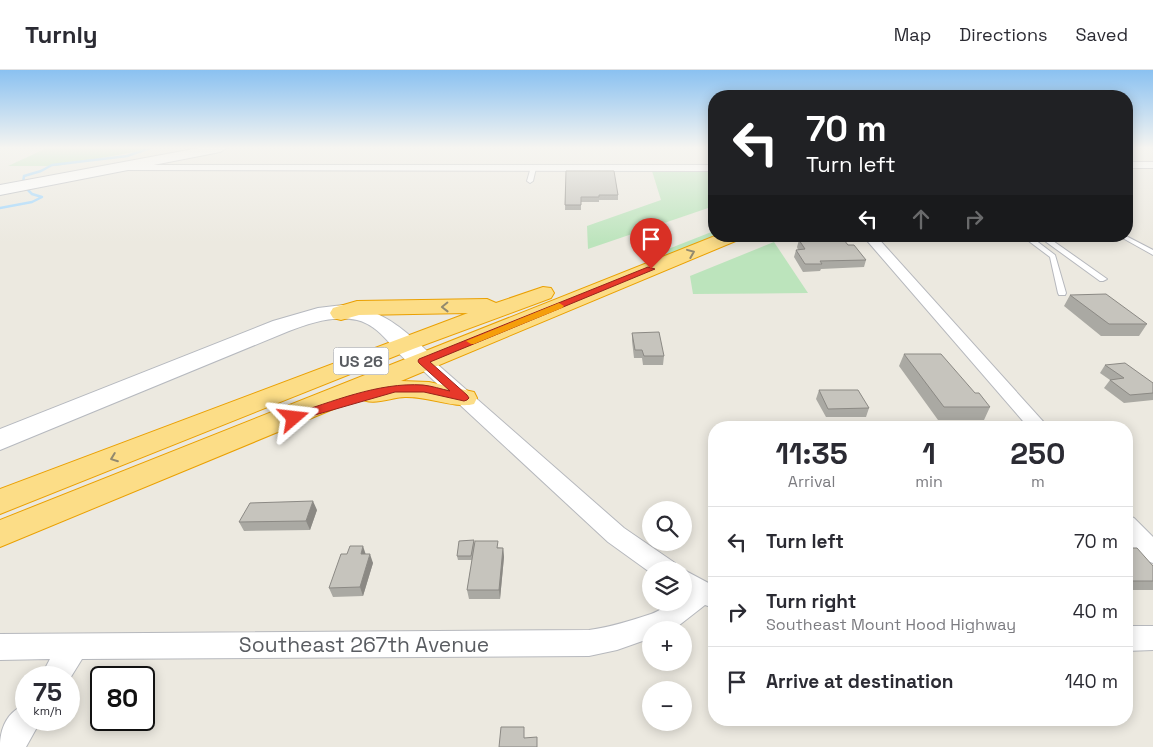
<!DOCTYPE html>
<html lang="en">
<head>
<meta charset="utf-8">
<style>
  body { margin:0; font-family:"Space Grotesk",sans-serif; background:#f7f7f7; color:#2b2b33; height:100vh; display:flex; flex-direction:column; font-size:19px; white-space:nowrap }
  * { box-sizing:border-box; margin:0 }
  p { font-size:16px; color:#7c7c81 }
  .icon { flex:none; width:28px; height:28px; fill:none; stroke:currentColor; stroke-width:2; stroke-linecap:round; stroke-linejoin:round }
  .map { position:relative; flex:1; overflow:hidden }
  .panel { position:absolute; left:708px; top:351px; width:425px; height:305px; display:flex; flex-direction:column; background:#fff; border-radius:20px; box-shadow:0 2px 12px #0003 }
  .panel>* { flex:none }
  .hud { position:absolute; left:708px; top:20px; width:425px; height:152px; border-radius:20px; box-shadow:0 2px 12px #0003; background:#202124; color:#fff; overflow:hidden }
  .controls { position:absolute; left:642px; top:431px; display:grid; gap:10px }
  .controls a { display:grid; place-items:center; width:50px; height:50px; border-radius:50%; background:#fff; box-shadow:0 2px 12px #0003; font-size:25px }
  .speed { position:absolute; left:15px; top:596px; display:flex; gap:10px; font-size:25px; font-weight:700; text-align:center }
  .speed>* { display:grid; place-content:center; width:65px; height:65px; border-radius:50%; background:#fff; box-shadow:0 2px 12px #0003; line-height:1 }
  .speed small { font-size:12px; font-weight:400 }
  .speed .limit { border:2px solid #111; border-radius:8px; background:#fff; color:#111 }
  .pin { position:absolute; display:grid; place-items:center; width:42px; height:42px; color:#fff; margin:-51px -21px; border-radius:50% 50% 50% 0; rotate:-45deg; box-shadow:0 0 5px #0007 }
  .pin .icon { rotate:45deg }
  .me { position:absolute; width:55px; margin:-28px; rotate:73deg; stroke-linejoin:round; filter:drop-shadow(0 0 4px #0008) }
  .turn { display:flex; align-items:center; gap:18px; height:105px; padding:0 15px; font-size:22px }
  .turn .icon { width:65px; height:65px; stroke-width:2.5 }
  .turn b { display:block; font-size:35px; line-height:42px }
  .lanes { display:flex; align-items:center; height:48px; padding:0 15px; background:#0003; justify-content:center; gap:25px; direction:ltr }
  .lanes .off { opacity:.35 }
  .eta { display:flex; justify-content:space-evenly; align-items:center; height:85px; text-align:center }
  .eta b { font-size:30px; font-weight:700; line-height:35px }
  ul { padding:0; list-style:none }
  li { display:flex; align-items:center; gap:15px; height:70px; padding:0 15px; border-top:1px solid #e1e1e2 }
  li div { flex:1 }
  li b { display:block; font-size:19px }
  li em { font-style:normal }
  header { display:flex; align-items:center; gap:30px; box-sizing:border-box; height:70px; padding:0 25px; background:#fff; border-bottom:1px solid #e1e1e2 }
  header strong { font-size:24px }
  nav { display:flex; gap:28px; margin-inline-start:auto; font-size:18px }
  .map>svg:first-child { display:block }
  .green { fill:#bce4bc }
  .lines { fill:none; stroke-linecap:round; stroke-linejoin:round }
  .stream { stroke:#9dd5fe; stroke-width:2.5 }
  .lane-casing { stroke:#b6b8bd; stroke-width:2 }
  .street-casing { stroke:#b6b8bd; stroke-width:2 }
  .secondary-casing { stroke:#b6b9bf; stroke-width:2 }
  .highway-casing { stroke:#eaa002; stroke-width:2 }
  .lane { fill:#fff; fill-rule:evenodd }
  .street { fill:#fff; fill-rule:evenodd }
  .secondary { fill:#fff; fill-rule:evenodd }
  .highway { fill:#fcdd87; fill-rule:evenodd }
  .wall { fill:#aaa9a3 }
  .shaded-wall { fill:#8b8984 }
  .building { fill:#c6c4bd; stroke:#8b8984 }
  .oneway { stroke:#92896e }
  .route { fill:#e7382a; stroke:#96241b }
  .slow { fill:#f59e0b }
  .labels { text-anchor:middle; stroke-width:4.5; stroke-linejoin:round; paint-order:stroke }
  .shield { fill:#fff; stroke:#8b8d90; stroke-width:1 }
  .shield-label { font-size:16px; font-weight:bold; fill:#595c61 }
  .near-street-label { font-size:21px; fill:#595c61; stroke:#fff }
</style>
</head>
<body>
<header>
<strong>Turnly</strong>
<nav><a>Map</a><a>Directions</a><a>Saved</a></nav>
</header>
<div class="map">
<svg width="1153" height="677" viewBox="0 0 1153 677">
  <rect width="100%" height="100%" fill="#ece9e0"/>
  <path class="green" d="M47,78H156L57,96H8Z
    M652,101H714V136L588,179L587,156L661,130Z
    M714,161V166H717L666,186L658,183Z
    M774,172L808,223L693,224L690,206Z"/>
  <g class="lines">
    <path class="stream" d="M23,113L24,106L41,101L52,95L127,86L150,78
      M0,138L32,132L42,127L32,124L26,118"/>
    <g class="lane-casing">
      <path id="lane" d="M531,97L536,98L533,111L530,113L527,111Z
        M1022,166H1030L1055,185L1066,223L1065,225H1059L1058,223L1050,187Z
        M1038,166H1046L1107,209L1103,211H1100Z
        M1119,166H1126L1153,180V185Z"/>
    </g>
    <g class="street-casing">
      <path id="street" d="M1126,92H1153V98H1126Z
        M114,95H714V101L111,100L109,98Z
        M863,166H876L1049,358H1029Z
        M423,286L429,287L624,458L675,493L678,500H651V503L608,472L417,295L415,291L417,287Z
        M1126,445L1134,448L1153,467V493L1144,490L1126,470Z
        M684,500L714,516V538L705,535L673,560H651V568L617,580L589,586L82,589L69,610V608H40L50,589L0,590V564L589,560C611,557 630,551 651,544C668,538 662,532 684,532Z
        M1126,556H1153V580L1126,581Z
        M26,634V650H41L26,677H0C0,658 7,642 26,634Z"/>
    </g>
    <g class="secondary-casing">
      <path id="secondary" d="M199,78H227L220,82L0,125V115Z
        M343,235C374,238 394,251 416,271C423,277 430,283 435,291L432,296C426,298 419,299 413,296C393,282 382,256 357,250C334,245 310,253 289,261L0,380V359L273,251L318,238Z"/>
    </g>
    <g class="highway-casing">
      <path id="highway" d="M715,166H741L738,170L401,311L429,312L474,322L477,328L474,334C455,339 427,326 405,327C392,327 371,337 360,328L0,477V450Z
        M543,217L551,218L554,223L551,228L413,279L0,444V419L468,243L359,245L341,250L333,248L330,243L333,238L357,231L487,229L496,233Z"/>
    </g>
    <use href="#lane" class="lane"/>
    <use href="#street" class="street"/>
    <use href="#secondary" class="secondary"/>
    <use href="#highway" class="highway"/>
  </g>
  <path class="wall" d="M566,101L618,125V130H599V132H581V140H565Z
    M799,170L848,175L866,190L864,197L821,199L820,201L803,202L794,187L796,180H798L797,177Z
    M1070,225L1147,254L1139,266H1101L1064,236Z
    M632,263L664,286L663,295H643L642,288H634L632,271Z
    M904,284L975,323L990,337L984,350H938L899,296Z
    M1105,295L1153,313V330L1124,333L1104,318L1110,310L1100,303Z
    M819,320L869,338L866,347H826L816,329Z
    M317,440L310,460L244,461L239,452Z
    M474,470V474L503,478L504,487L500,529H469L467,520L472,490H458L457,486Z
    M1126,478L1153,496V520H1126Z
    M366,484L373,493L363,526L333,527L329,518Z"/>
  <path class="shaded-wall" d="M313,431L317,440L310,460L306,451Z
    M363,476L366,485L361,484Z
    M503,478L504,487L500,529L499,520Z
    M370,484L373,493L363,526L360,517Z"/>
  <path class="building" d="M566,101H614L618,125H599V127H581V135H565Z
    M799,170H844L848,175H854L866,190L820,191L822,194H805L796,180L805,179Z
    M1106,224L1147,254H1109L1070,225Z
    M659,262L664,286H644L642,280H635L632,263Z
    M904,284H941L975,323H979L990,337H944Z
    M1125,293L1153,313V323L1130,325L1110,310L1124,308L1105,295Z
    M819,320H858L869,338L828,339Z
    M313,431L306,451L239,452L250,433Z
    M474,470L471,486H457L459,471Z
    M475,471H498L497,478H503L499,520H467Z
    M350,476H363L361,484H370L360,517L329,518L341,484H347Z
    M1126,478H1137L1153,496V511H1126Z
    M501,657H524V668L537,667V677H499Z"/>
  <defs><path id="oneway-chevron" d="M-2-3.5L2.5 0L-2 3.5" fill="none" stroke-width="1.6" stroke-linecap="round" stroke-linejoin="round" transform="scale(1.25)"/></defs>
  <g class="oneway">
    <use href="#oneway-chevron" transform="translate(691 183) rotate(-22)"/>
    <use href="#oneway-chevron" transform="translate(445 237) rotate(179)"/>
    <use href="#oneway-chevron" transform="translate(114 388) rotate(159)"/>
  </g>
  <linearGradient id="sky" x2="0" y2="1"><stop stop-color="#8ac1f1"/><stop offset="0.45" stop-color="#f6f5f1"/><stop offset="1" stop-color="#f6f5f1" stop-opacity="0"/></linearGradient>
  <rect width="1153" height="173" fill="url(#sky)"/>
  <path class="route" d="M648,197L655,199L430,292L467,325L469,328L467,330L464,331L424,322H395L294,351L288,348L290,345C332,332 378,312 423,315C432,316 441,319 450,321L419,293L418,291L419,289Z"/>
  <path class="slow" d="M559,233L564,236L562,238L474,274H471L466,271Z"/>
  <g class="labels">
    <rect class="shield" x="333.5" y="277.5" width="55" height="27" rx="4"/>
    <g class="shield-label">
      <text x="361" y="297">US 26</text>
    </g>
    <g class="near-street-label">
      <text x="364" y="582">Southeast 267th Avenue</text>
    </g>
  </g>
</svg>
<div class="controls">
<a><svg class="icon" aria-label="search" viewBox="0 0 24 24"><circle cx="10" cy="10" r="6"/><path d="M15 15l6 6"/></svg></a>
<a><svg class="icon" aria-label="layers" viewBox="0 0 24 24"><path d="M12 4l9 5-9 5-9-5zM3 14l9 5 9-5"/></svg></a>
<a>+</a>
<a>−</a>
</div>
<div class="speed"><div>75<small>km/h</small></div><div class="limit">80</div></div>
<div class="pin" style="left:651px;top:199px;background:#d93025"><svg class="icon" aria-label="arrive" viewBox="0 0 24 24"><path d="M6 21V4h12l-3 4 3 4H6"/></svg></div>
<svg class="me" style="left:294px;top:348px" viewBox="-20 -20 40 40"><path d="M0-17L14 15 0 8-14 15z" fill="#e7382a" stroke="#fff" stroke-width="4"/></svg>
<div class="hud">
<div class="turn"><svg class="icon" aria-label="left" viewBox="0 0 24 24"><path d="M17 20v-9H6M10 6l-5 5 5 5"/></svg><div><b>70 m</b>Turn left</div></div>
<div class="lanes"><svg class="icon" aria-label="left" viewBox="0 0 24 24"><path d="M17 20v-9H6M10 6l-5 5 5 5"/></svg><svg class="icon off" aria-label="ahead" viewBox="0 0 24 24"><path d="M12 20V5M6 11l6-6 6 6"/></svg><svg class="icon off" aria-label="right" viewBox="0 0 24 24"><path d="M7 20v-9h11M14 6l5 5-5 5"/></svg></div>
</div>
<section class="panel">
<div class="eta">
<div><b>11:35</b><p>Arrival</p></div>
<div><b>1</b><p>min</p></div>
<div><b>250</b><p>m</p></div>
</div>
<ul>
<li><svg class="icon" aria-label="left" viewBox="0 0 24 24"><path d="M17 20v-9H6M10 6l-5 5 5 5"/></svg><div><b>Turn left</b></div><em>70 m</em></li>
<li><svg class="icon" aria-label="right" viewBox="0 0 24 24"><path d="M7 20v-9h11M14 6l5 5-5 5"/></svg><div><b>Turn right</b><p>Southeast Mount Hood Highway</p></div><em>40 m</em></li>
<li><svg class="icon" aria-label="arrive" viewBox="0 0 24 24"><path d="M6 21V4h12l-3 4 3 4H6"/></svg><div><b>Arrive at destination</b></div><em>140 m</em></li>
</ul>
</section>
</div>
</body>
</html>
